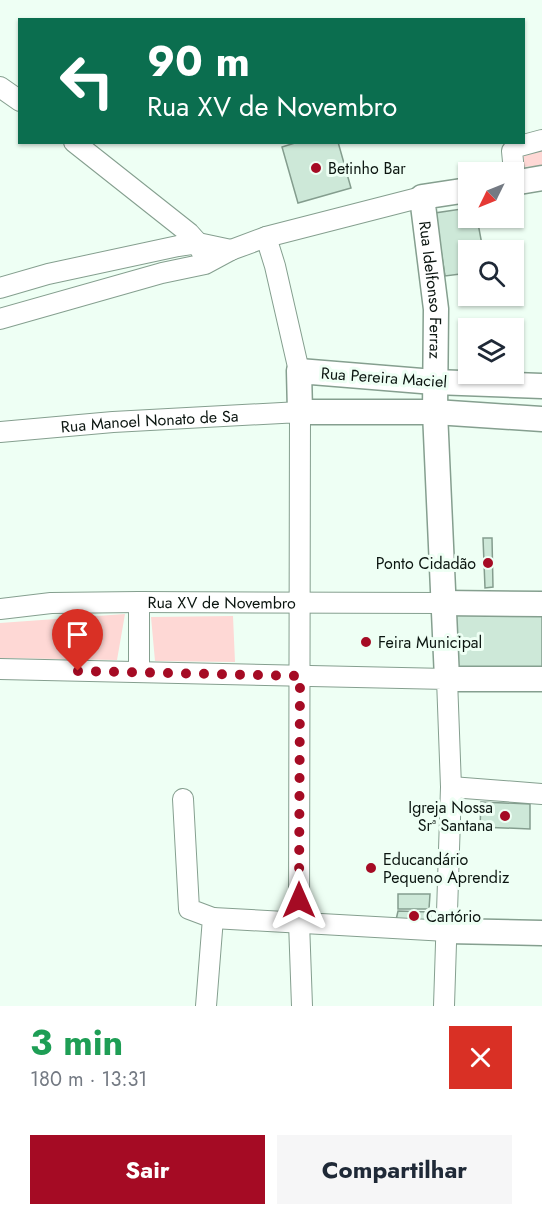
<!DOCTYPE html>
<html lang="pt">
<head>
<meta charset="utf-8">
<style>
  body { margin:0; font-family:Jost,sans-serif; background:#f6f6f7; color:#1f2937; height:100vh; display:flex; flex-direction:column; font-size:22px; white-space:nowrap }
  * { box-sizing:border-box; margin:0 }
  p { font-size:20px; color:#747a83 }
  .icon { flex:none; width:33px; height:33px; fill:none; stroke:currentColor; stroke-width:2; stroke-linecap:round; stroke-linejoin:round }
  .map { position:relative; height:1006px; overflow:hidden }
  .drawer { display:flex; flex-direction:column; background:#fff; flex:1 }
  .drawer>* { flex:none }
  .top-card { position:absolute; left:18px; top:18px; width:507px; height:126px; border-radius:0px; box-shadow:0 2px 4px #0004; background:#0b6e4f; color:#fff; overflow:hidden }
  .needle { width:39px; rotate:227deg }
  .buttons { position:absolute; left:458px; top:162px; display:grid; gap:12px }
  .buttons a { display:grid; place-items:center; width:66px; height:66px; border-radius:0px; background:#fff; box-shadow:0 2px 4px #0004; font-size:30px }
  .pin { position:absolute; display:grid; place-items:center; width:51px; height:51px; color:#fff; margin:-62px -26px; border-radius:50% 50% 50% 0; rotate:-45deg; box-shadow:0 0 6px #0007 }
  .pin .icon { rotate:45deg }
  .me { position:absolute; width:66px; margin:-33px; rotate:0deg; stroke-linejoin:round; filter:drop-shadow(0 0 4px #0008) }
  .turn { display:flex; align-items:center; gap:21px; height:126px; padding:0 30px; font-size:27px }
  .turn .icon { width:78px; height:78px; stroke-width:2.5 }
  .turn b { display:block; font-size:42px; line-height:51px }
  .round { display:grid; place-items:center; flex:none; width:63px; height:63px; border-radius:0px; background:#f6f6f7 }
  .summary { display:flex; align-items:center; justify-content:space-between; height:102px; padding:0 30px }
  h1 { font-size:36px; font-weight:700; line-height:45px; color:#1e9e55 }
  .button { display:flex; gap:12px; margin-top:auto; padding:12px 30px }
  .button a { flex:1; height:69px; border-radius:0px; background:#a50b24; color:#fff; font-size:24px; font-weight:700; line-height:69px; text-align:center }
  .button a+a { background:#f6f6f7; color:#1f2937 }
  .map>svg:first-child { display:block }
  .green { fill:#fed8d5 }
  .building { fill:#cde8d8; stroke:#849d8e; stroke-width:1.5 }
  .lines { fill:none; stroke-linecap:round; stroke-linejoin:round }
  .minor-casing { stroke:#859f8f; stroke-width:22 }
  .tertiary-casing { stroke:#859f8f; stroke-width:27 }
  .minor { stroke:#fff; stroke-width:20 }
  .tertiary { stroke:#fff; stroke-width:24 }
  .route { stroke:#a50b24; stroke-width:10; stroke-dasharray:0 18 }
  .poi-dot { fill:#a50b24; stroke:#eefff4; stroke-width:2 }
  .labels { text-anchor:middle; stroke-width:6; stroke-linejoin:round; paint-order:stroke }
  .poi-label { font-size:16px; fill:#0b1510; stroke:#eefff4; text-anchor:start }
  .street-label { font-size:16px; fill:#0b1510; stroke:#eefff4 }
</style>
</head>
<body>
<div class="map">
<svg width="542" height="1006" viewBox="0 0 542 1006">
  <rect width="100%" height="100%" fill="#eefff4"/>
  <path class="green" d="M542,145V166L518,167L516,151Z
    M125,614L117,660L0,658V623Z
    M233,616L235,662L155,661L151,617Z"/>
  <path class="building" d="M298,142H338L351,188L298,203L282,147Z
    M468,208V218H477L483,250H468V273L445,276L435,213Z
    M483,538H492L493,587L485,588Z
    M454,606L542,607V677H455Z
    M481,802L530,804V829L480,827Z
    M398,894H430L429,909H398Z
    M398,911L430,912L431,920H396Z"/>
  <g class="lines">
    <g class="minor-casing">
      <g id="minor">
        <path d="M0,87L20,101"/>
        <path d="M74,142L189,233L198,243L201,251"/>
        <path d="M515,182L512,151L516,147L542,140"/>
        <path d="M266,237L275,266L299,371"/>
        <path d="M0,288L48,274L178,246L198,243L231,250"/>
        <path d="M0,319L162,273L205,264L231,250L266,237L422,197"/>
        <path id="s1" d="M0,432L113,422L300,412L299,922L302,1006"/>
        <path d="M139,602V672"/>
        <path id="s2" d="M0,609L51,603L139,602L443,603"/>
        <path d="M0,669L447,679L451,787L444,1006"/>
        <path d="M451,787L542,794"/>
        <path d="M183,799L189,909L213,918L206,1006"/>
        <path d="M213,918L447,931"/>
      </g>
    </g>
    <g class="tertiary-casing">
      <g id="tertiary">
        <path d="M513,183L542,178"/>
        <path id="s3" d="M468,190L422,197L436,309L435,412L447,679H542"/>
        <path d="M542,386L434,382L299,371L300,412H435L542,419"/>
        <path d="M443,603L542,604"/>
        <path d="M447,931L542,933"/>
      </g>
    </g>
    <use href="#minor" class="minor"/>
    <use href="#tertiary" class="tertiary"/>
  </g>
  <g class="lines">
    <path class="route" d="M78,671L300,676L299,900"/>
  </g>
  <g class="poi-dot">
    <circle cx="316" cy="168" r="6"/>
    <circle cx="488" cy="563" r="6"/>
    <circle cx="366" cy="642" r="6"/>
    <circle cx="505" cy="816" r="6"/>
    <circle cx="371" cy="868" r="6"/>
    <circle cx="414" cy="916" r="6"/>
  </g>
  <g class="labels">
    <g class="poi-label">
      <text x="328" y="174">Betinho Bar</text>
      <text x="476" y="569" text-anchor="end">Ponto Cidadão</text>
      <text x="378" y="648">Feira Municipal</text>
      <text x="493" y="813" text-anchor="end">Igreja Nossa<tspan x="493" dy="18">Srª Santana</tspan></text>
      <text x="383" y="865">Educandário<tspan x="383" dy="18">Pequeno Aprendiz</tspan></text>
      <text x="426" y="922">Cartório</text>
    </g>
    <g class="street-label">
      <text dy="6" stroke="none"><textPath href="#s3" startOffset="140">Rua Idelfonso Ferraz</textPath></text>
      <text transform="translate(384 377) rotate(4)" y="6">Rua Pereira Maciel</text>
      <text dy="6" stroke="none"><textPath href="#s1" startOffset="150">Rua Manoel Nonato de Sa</textPath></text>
      <text dy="6" stroke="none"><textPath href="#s2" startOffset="222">Rua XV de Novembro</textPath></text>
    </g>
  </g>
</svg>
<div class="buttons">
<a><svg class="needle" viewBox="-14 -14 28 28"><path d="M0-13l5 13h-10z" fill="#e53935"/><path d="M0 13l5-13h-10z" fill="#747a83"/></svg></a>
<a><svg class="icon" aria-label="search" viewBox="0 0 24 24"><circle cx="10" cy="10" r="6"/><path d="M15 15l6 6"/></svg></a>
<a><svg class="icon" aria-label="layers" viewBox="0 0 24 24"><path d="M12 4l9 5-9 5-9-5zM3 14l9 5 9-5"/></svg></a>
</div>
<div class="pin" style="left:78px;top:671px;background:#d93025"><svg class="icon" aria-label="arrive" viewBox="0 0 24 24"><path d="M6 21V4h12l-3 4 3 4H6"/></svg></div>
<svg class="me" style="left:299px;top:900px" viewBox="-20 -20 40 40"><path d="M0-17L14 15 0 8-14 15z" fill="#a50b24" stroke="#fff" stroke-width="4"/></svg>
<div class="top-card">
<div class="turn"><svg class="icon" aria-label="left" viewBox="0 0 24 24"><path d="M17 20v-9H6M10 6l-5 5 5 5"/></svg><div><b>90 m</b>Rua XV de Novembro</div></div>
</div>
</div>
<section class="drawer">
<div class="summary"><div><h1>3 min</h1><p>180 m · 13:31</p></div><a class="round" style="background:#d93025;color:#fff"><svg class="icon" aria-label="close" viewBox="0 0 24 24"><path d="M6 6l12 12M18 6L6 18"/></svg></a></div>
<div class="button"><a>Sair</a><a>Compartilhar</a></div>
</section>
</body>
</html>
